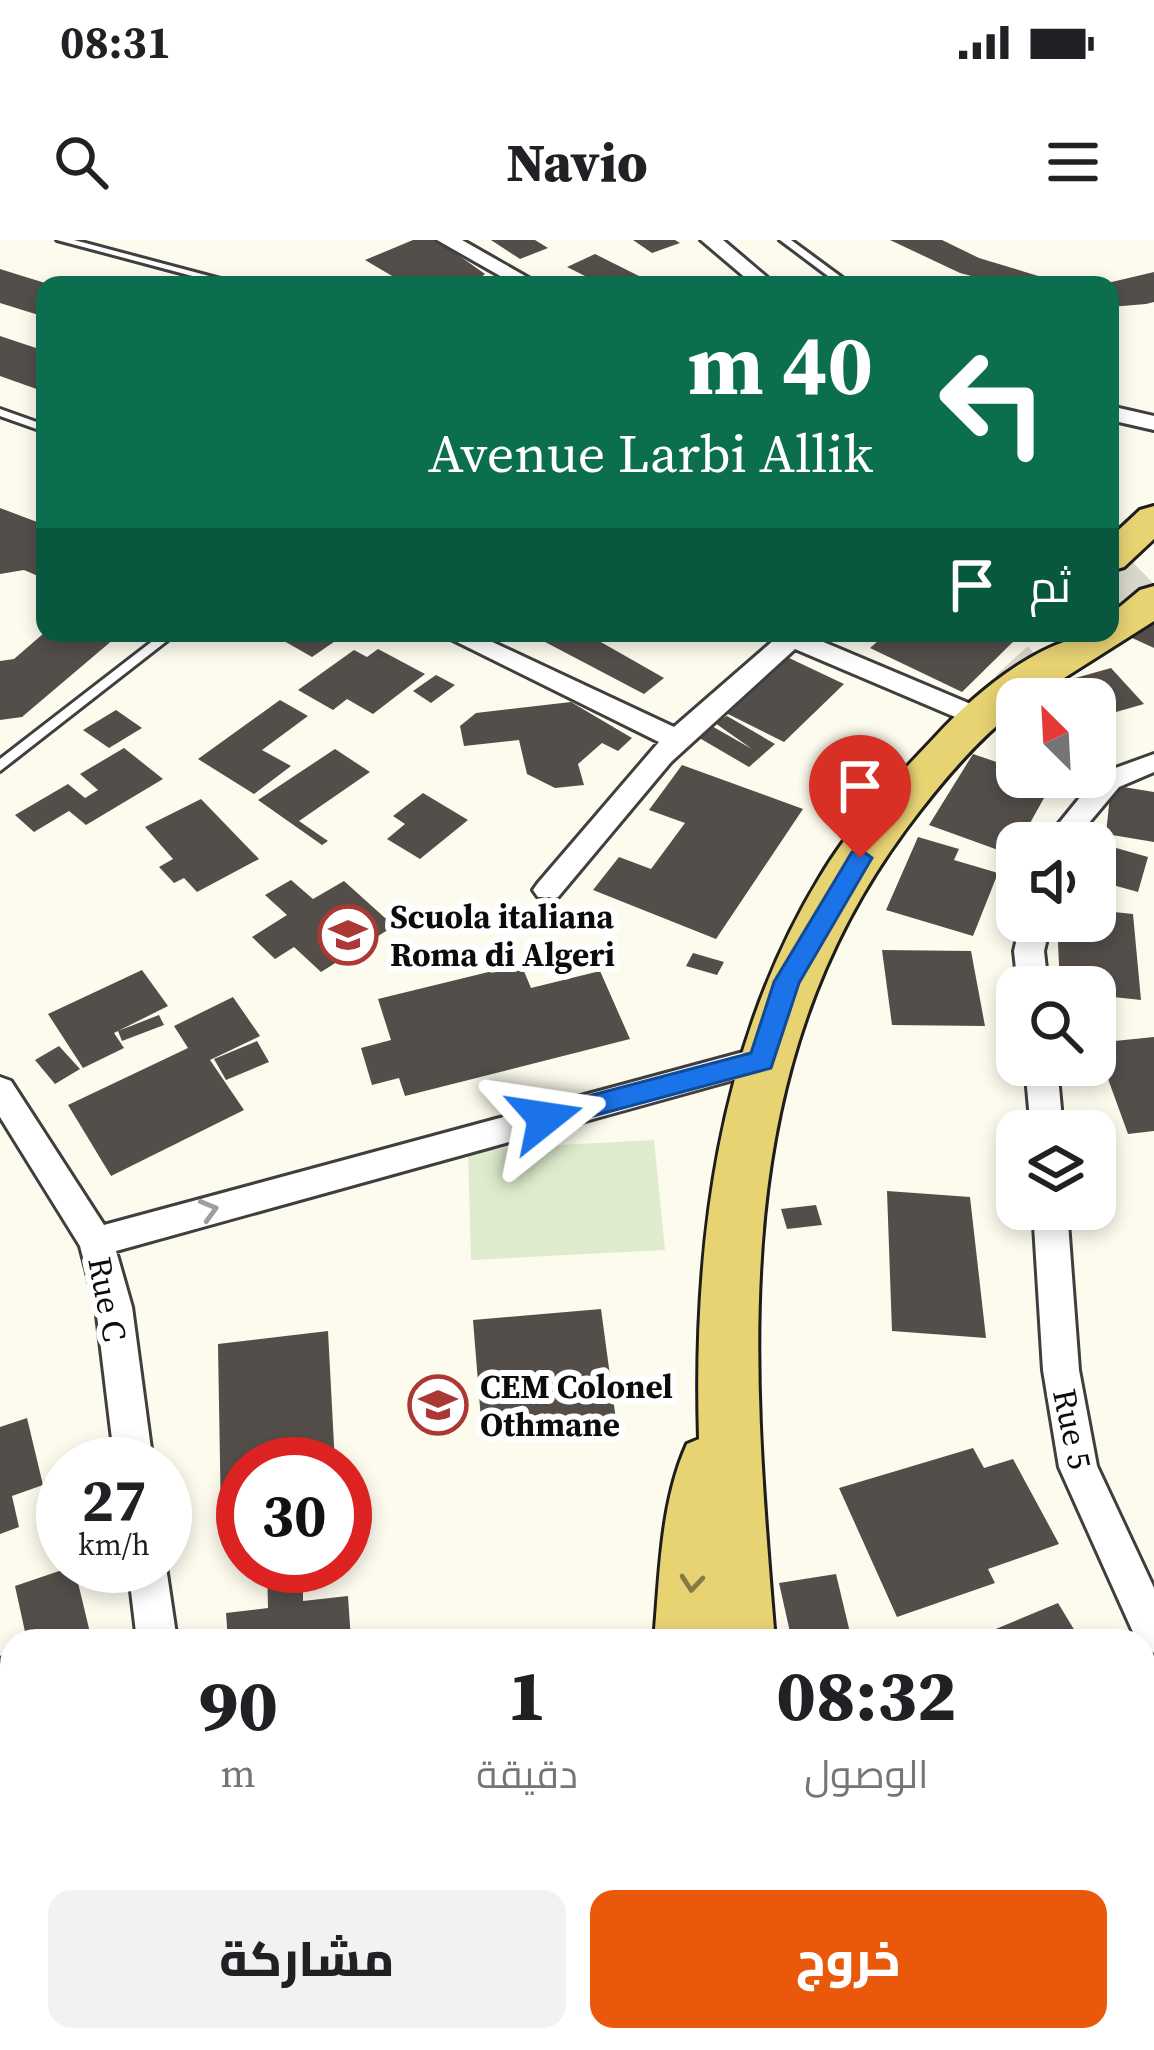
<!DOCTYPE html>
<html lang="ar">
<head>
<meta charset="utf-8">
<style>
  body { margin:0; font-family:"Source Serif 4",Cairo,serif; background:#f2f2f2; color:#202124; direction:rtl; height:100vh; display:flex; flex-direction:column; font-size:45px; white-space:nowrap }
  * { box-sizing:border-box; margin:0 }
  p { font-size:39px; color:#757577 }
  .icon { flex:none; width:66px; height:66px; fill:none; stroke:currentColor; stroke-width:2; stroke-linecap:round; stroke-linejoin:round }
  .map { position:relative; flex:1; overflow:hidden; direction:ltr }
  .panel { position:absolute; left:0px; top:1389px; width:1155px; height:423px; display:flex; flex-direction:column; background:#fff; border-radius:36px 36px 0 0; box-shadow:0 6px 18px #0003; direction:rtl }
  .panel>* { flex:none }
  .top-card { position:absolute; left:36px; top:36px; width:1083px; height:366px; border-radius:24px; box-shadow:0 6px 18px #0003; direction:rtl; background:#0b6e4f; color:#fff; overflow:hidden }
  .needle { width:78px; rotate:336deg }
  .controls { position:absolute; left:996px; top:438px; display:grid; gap:24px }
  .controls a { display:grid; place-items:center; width:120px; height:120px; border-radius:24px; background:#fff; box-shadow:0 6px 18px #0003; font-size:60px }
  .speed { position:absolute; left:36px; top:1197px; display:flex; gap:24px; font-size:60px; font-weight:700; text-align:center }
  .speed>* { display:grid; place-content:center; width:156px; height:156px; border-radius:50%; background:#fff; box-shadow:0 6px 18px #0003; line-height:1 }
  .speed small { font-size:30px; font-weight:400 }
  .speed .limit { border:18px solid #d22; background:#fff; color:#111 }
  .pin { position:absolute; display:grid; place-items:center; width:102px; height:102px; color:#fff; margin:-123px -51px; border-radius:50% 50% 50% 0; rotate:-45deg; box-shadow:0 0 12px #0007 }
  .pin .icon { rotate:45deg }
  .me { position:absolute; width:132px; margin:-66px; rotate:75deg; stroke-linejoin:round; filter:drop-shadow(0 0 9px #0008) }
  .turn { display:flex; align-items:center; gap:42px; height:252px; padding:0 48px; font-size:54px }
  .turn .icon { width:156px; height:156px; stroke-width:2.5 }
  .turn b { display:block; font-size:84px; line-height:102px }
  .then { display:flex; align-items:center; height:114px; padding:0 48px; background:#0003; gap:24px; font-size:45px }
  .eta { display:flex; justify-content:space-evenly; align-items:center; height:204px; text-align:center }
  .eta b { font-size:72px; font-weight:800; line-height:84px }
  .action { display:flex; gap:24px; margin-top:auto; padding:24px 48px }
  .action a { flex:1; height:138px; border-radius:24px; background:#ea580c; color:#fff; font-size:48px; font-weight:800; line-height:138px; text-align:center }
  .action a+a { background:#f2f2f2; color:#202124 }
  .status { display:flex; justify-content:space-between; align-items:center; height:84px; padding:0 60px; background:#fff; direction:ltr }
  .status svg { height:33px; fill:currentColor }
  header { display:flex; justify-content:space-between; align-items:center; height:156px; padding:0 48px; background:#fff; font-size:54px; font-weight:800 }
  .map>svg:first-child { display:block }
  .pitch { fill:#deebcc }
  .building { fill:#534e4a }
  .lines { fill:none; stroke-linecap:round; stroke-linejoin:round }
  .primary-tunnel { stroke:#d9d7cb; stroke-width:44; stroke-dasharray:44 22; stroke-linecap:butt }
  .lane-casing { stroke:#3f3f3f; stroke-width:6 }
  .street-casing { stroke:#3f3f3f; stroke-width:6 }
  .primary-casing { stroke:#1d1d1d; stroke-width:6 }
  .lane { fill:#fff; fill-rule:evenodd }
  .street { fill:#fff; fill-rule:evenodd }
  .primary { fill:#e8d373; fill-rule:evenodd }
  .oneway { stroke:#9e9e9e }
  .oneway2 { stroke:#857945 }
  .route { fill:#1a73e8; stroke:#114b97; stroke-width:3 }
  .labels { text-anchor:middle; stroke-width:12; stroke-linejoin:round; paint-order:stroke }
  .poi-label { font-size:33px; font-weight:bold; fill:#0c0c0c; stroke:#fff; text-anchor:start }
  .street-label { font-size:33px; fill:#0c0c0c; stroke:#fff }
</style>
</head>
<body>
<div class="status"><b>08:31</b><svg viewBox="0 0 49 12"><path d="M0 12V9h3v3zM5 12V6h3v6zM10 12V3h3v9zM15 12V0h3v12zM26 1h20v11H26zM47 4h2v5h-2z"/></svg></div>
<header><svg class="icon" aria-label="menu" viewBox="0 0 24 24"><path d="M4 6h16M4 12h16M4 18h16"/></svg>Navio<svg class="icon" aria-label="search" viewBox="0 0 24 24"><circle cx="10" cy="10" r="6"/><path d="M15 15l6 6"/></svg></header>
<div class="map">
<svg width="1154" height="1810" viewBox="0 0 1154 1810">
  <rect width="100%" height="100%" fill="#fdfbed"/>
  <path class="pitch" d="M654,900L665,1010L471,1020L468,910Z"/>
  <path class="building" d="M413,0H437L485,34L471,45H434L419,37L404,43L365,20Z
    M491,0H535L548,8L520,19Z
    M633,0H675L680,3L652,13Z
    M890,0H942L979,18L1068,45H1005L960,33Z
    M595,14L651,42L603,45L567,27Z
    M0,29L45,43V77L0,63Z
    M1154,32V62L1146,64L1110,67V45H1099Z
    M0,96L45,111V152L0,136Z
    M0,268L45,285V339L24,330L0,334Z
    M1154,375V408L1130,397Z
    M44,393H121L22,477L0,480V421L14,419Z
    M270,393H347L312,417Z
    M528,393H585L664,438L644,454Z
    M887,393H1022L962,452L870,408Z
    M378,409L425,434L373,474L347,459L333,470L298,450L354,410L367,417Z
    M787,417L844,444L784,502L726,473Z
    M1111,428L1144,464L1095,478V459H1058L1047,446Z
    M436,435L455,445L431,463L413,451Z
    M280,460L308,476L262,510L291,526L254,554L198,519Z
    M571,462L632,498L618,511L602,503L578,524L584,545L555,548L527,534L519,500L464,506L460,486L476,473Z
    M116,470L142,488L109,508L83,490Z
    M727,476L775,504L749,527L696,496L710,485L752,509L715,483Z
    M124,508L163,539L86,585L69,571L34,592L15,575L68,544L85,558L98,550L80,534Z
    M335,509L370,532L299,581L328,601L322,605L258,560Z
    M973,514L1017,529V537L1053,542L1012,615L929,585Z
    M682,525L803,569L716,699L593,650L619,617L651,629L685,583L649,570Z
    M1111,545L1154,552V602L1106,594Z
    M423,553L468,580L420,619L387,599L405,584L393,576Z
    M201,559L259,619L197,652L184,638L174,643L159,627L173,619L145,587Z
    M918,597L959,609L954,620L998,633L973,696L886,670Z
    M1095,602L1148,617L1138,652L1095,640Z
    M291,640L313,659L344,641L394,686L321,732L294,707L275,719L252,697L287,675L265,655Z
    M1095,670L1133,674L1141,760L1095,755V747H1060L1057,681H1095Z
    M882,710L971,711L985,786L892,785Z
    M693,713L724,722L717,735L686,726Z
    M521,724L531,748L600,731L630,799L405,856L399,838L372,845L361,808L391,800L378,759Z
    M142,730L168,766L114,793L124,808L83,828L48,774Z
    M233,757L260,796L210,820L244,870L111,936L68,865L188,808L174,786Z
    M159,775L164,785L122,801L118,791Z
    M1154,797V891L1128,894L1095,803Z
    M257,801L269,822L226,840L214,819Z
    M59,806L80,829L55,844L35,820Z
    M887,951L970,957L986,1098L892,1091Z
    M816,965L822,985L787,989L781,969Z
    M601,1069L616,1180L482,1192L473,1080Z
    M328,1091L335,1224H243V1280L221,1282L218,1104Z
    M27,1178L43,1245L12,1256L19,1287L0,1294V1187Z
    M973,1208L984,1228L1013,1219L1059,1304L988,1329L995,1343L897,1377L839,1248Z
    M74,1326L92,1401H27L15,1346Z
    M267,1326H303V1361L348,1356L351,1401H228L226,1373L268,1368Z
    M836,1334L852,1401H792L779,1343Z
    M1058,1363L1081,1401H967Z
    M12,1410V1456L0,1460V1416Z
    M2,1468L12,1534L0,1539V1468Z
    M12,1557V1652L0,1657V1562Z
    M1154,1634V1803L1124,1810L1119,1800H1143V1639Z
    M12,1667V1768L0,1773V1672Z
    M12,1790V1800H52L54,1810H0V1796Z
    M337,1800H436L437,1810H337Z
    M893,1800H968L946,1810H897Z"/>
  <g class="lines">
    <path class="primary-tunnel" d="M1110,362L1154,319
      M1010,452L1075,393"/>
    <g class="lane-casing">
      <path id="lane" d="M57,0H74L243,45H226Z
        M780,0H791L852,45H840Z
        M0,169L45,185V192L0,176Z
        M163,393H177L0,531V519Z"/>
    </g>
    <g class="street-casing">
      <path id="street" d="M437,0H462L541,45H516Z
        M701,0H723L776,45H754Z
        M1110,166L1154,176V190L1110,180Z
        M439,393H473L674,487L774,400L766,393H802L992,473L996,479L983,488L974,485L795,409L671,522L558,657H538L533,650L538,643L659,502Z
        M1154,514V532L1119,547L1072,603H1043L1099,534Z
        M1021,681H1051L1044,711L1048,747H1018L1014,711Z
        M762,807L773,811L778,820L773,829L116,1011L132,1067L153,1224H115L96,1067L80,1006L0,877V837L11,841L104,985Z
        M1025,825H1057L1063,891H1031Z
        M1033,969H1067L1079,1130L1097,1226L1154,1348V1413L1137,1401L1059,1227L1043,1130Z
        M165,1320L177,1401H137L128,1326H165Z
        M182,1800H228L230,1810H184Z"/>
    </g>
    <g class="primary-casing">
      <path id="primary" d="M1154,266V299L1124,327L1110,331V298L1140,270Z
        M1154,346V381L1031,459H1017V469C975,501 938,546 906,589C726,833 751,1114 775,1401H654C660,1336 660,1264 687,1204L699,1199C693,1006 718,805 820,637C850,586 894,540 935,497C977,451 1046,393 1110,393V375L1140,350Z
        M664,1800H857L858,1810H664Z"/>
    </g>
    <use href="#lane" class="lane"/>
    <use href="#street" class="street"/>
    <use href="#primary" class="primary"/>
  </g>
  <defs><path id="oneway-chevron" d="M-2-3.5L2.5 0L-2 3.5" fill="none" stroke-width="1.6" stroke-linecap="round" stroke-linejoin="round" transform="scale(3)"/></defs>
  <use class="oneway" href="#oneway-chevron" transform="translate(209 970) rotate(-16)"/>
  <use class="oneway2" href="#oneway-chevron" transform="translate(692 1343) rotate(95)"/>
  <path class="route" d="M860,609L872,618L799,743L771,828L545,889L536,886V870L751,813L774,742L852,612Z"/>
  <defs>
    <g id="school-ring" transform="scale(3)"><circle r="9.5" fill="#fff" stroke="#ab3835" stroke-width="1.5"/><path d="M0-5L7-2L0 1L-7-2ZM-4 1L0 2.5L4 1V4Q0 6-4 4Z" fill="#ab3835"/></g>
  </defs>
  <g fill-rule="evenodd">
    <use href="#school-ring" x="348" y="695"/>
    <use href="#school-ring" x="438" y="1165"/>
  </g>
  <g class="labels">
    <g class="poi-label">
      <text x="390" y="688">Scuola italiana<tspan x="390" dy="38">Roma di Algeri</tspan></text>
      <text x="480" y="1158">CEM Colonel<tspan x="480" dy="38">Othmane</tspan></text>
    </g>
    <g class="street-label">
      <text transform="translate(108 1059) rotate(79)" y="12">Rue C</text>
      <text transform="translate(1073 1189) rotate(78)" y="12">Rue 5</text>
    </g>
  </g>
</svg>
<div class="controls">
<a><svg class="needle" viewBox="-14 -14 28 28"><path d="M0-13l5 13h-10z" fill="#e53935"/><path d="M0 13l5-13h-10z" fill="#757577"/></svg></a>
<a><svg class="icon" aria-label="sound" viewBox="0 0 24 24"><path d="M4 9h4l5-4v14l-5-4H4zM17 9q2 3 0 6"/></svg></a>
<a><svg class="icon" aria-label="search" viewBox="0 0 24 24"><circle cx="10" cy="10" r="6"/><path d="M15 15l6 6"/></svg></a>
<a><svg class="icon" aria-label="layers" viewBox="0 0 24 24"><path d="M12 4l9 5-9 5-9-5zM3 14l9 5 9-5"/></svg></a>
</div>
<div class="speed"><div>27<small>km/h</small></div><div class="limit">30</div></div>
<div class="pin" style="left:860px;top:618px;background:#d93025"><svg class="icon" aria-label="arrive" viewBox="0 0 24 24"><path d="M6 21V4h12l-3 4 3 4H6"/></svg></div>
<svg class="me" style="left:545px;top:878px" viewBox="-20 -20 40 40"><path d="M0-17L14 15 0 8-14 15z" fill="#1a73e8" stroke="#fff" stroke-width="4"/></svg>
<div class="top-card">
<div class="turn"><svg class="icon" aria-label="left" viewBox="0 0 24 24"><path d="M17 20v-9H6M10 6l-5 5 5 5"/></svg><div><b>40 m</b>Avenue Larbi Allik</div></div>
<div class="then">ثم<svg class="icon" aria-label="arrive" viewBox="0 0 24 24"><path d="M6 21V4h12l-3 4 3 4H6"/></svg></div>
</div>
<section class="panel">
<div class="eta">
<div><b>08:32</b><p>الوصول</p></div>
<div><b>1</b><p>دقيقة</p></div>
<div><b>90</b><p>m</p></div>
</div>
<div class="action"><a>خروج</a><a>مشاركة</a></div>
</section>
</div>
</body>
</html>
